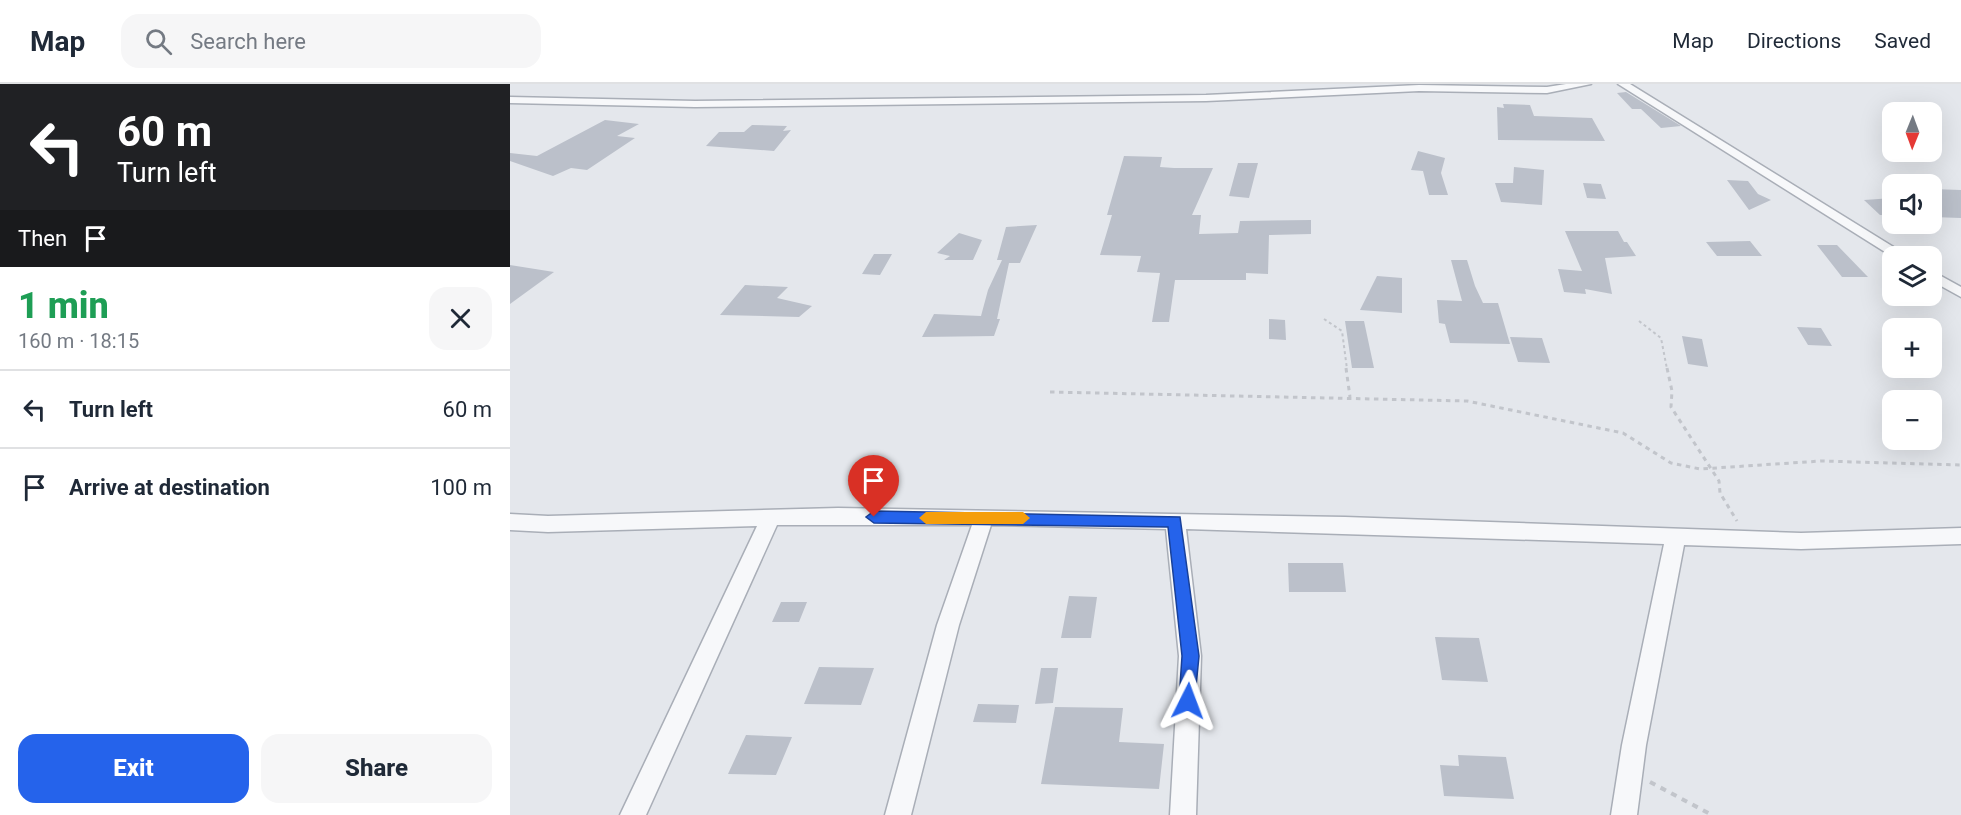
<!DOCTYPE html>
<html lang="en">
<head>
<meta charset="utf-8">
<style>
  body { margin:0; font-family:Roboto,sans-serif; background:#f6f6f7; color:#1f2937; height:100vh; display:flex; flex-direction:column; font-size:22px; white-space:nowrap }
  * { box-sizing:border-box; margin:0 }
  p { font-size:20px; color:#747a83 }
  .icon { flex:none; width:33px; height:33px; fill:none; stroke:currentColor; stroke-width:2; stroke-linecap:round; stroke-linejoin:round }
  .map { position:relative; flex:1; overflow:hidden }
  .drawer { display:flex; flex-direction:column; background:#fff; width:510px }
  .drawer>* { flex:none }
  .guide { background:#202124; color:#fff; overflow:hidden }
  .needle { width:39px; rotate:181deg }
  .tools { position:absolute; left:1372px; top:18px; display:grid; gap:12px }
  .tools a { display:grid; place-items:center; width:60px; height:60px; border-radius:12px; background:#fff; box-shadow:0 6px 24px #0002; font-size:30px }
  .pin { position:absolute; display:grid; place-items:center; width:51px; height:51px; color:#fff; margin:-62px -26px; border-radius:50% 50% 50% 0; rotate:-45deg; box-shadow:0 0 6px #0007 }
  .pin .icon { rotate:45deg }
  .me { position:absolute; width:66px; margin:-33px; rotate:3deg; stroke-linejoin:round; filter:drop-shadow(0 0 4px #0008) }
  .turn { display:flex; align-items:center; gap:21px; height:126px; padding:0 18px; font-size:27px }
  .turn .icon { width:78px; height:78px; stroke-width:2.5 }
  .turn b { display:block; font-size:42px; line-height:51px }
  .then { display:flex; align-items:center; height:57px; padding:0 18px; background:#0003; gap:12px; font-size:22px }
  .round { display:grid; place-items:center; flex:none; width:63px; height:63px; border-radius:18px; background:#f6f6f7 }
  .summary { display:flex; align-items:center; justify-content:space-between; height:102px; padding:0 18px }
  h1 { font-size:36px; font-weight:800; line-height:45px; color:#1e9e55 }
  .button { display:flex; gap:12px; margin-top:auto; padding:12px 18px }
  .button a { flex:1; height:69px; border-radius:18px; background:#2563eb; color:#fff; font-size:24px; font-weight:800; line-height:69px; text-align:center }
  .button a+a { background:#f6f6f7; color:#1f2937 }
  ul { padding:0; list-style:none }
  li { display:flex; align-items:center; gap:18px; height:78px; padding:0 18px; border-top:2px solid #e0e1e3 }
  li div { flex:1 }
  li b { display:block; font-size:22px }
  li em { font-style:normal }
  header { display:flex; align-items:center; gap:36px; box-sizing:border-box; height:84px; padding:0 30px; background:#fff; border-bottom:2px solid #e0e1e3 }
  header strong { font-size:28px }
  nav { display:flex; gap:33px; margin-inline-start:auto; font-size:21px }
  .search { width:420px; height:54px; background:#f6f6f7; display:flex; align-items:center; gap:15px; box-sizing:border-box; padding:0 21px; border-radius:18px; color:#747a83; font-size:22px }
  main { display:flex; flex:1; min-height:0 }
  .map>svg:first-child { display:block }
  .building { fill:#bbc0ca }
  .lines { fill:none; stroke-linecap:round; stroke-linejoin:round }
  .street-casing { stroke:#a9aeb7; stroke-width:3 }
  .path-far2 { stroke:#c2c5cb; stroke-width:2; stroke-dasharray:3 3; stroke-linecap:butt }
  .path-far1 { stroke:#c2c5cb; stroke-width:3; stroke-dasharray:4.5 4.5; stroke-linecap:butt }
  .path { stroke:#c2c5cb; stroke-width:4; stroke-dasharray:6 6; stroke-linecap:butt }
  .street { fill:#f7f8fa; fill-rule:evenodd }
  .route { fill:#2563eb; stroke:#184099; stroke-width:1.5 }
  .slow { fill:#f59e0b }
</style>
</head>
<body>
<header>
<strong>Map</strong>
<div class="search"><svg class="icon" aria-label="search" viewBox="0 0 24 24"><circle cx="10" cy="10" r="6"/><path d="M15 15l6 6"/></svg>Search here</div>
<nav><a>Map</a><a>Directions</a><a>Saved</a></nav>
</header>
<main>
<section class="drawer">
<div class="guide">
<div class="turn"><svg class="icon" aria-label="left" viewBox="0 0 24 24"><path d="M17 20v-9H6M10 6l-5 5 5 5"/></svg><div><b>60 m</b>Turn left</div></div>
<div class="then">Then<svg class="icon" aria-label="arrive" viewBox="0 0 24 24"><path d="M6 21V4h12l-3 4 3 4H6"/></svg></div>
</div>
<div class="summary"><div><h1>1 min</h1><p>160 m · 18:15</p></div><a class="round"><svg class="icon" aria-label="close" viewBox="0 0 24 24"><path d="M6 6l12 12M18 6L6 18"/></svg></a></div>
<ul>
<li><svg class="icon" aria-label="left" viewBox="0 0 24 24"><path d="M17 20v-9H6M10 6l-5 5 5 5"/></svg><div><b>Turn left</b></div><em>60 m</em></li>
<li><svg class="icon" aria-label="arrive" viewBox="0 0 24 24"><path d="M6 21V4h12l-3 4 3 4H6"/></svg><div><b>Arrive at destination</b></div><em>100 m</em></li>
</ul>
<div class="button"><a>Exit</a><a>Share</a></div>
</section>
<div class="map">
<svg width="1451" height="731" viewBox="0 0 1451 731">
  <rect width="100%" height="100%" fill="#e4e7ec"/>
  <path class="building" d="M1116,8L1171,42L1151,44L1131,25H1122L1107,9Z
    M993,20L1020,21L1024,32L1082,34L1095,57L988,56L987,23L994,24Z
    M95,36L129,40L107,52L125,54L77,86L61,84L43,92L0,77V69L27,72Z
    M242,41L277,42L273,47L281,46L264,67L196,62L209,48H234Z
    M908,67L935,74L931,89L938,111H919L913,87L901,86Z
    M614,72L652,73L650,83L664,84H703L682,131H691L689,150L728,149L730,137L801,136V150L759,151L758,190L736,189V196H665L659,238H642L650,189L627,188L631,172L590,171L602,131H597Z
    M728,79H748L739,114L719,112Z
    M1004,83L1034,86L1032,121L991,118L985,99H1003Z
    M1217,96L1238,97L1248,110L1261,116L1239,126Z
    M1073,99L1091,100L1096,115L1077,114Z
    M1422,105L1451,106V134L1422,133Z
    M1383,114V131H1370L1354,116Z
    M527,141L510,179H499L487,235H490L484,252L412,253L424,230L471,232L478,206L492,176H487L496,143Z
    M1055,147H1108L1114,158H1117L1126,172L1095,174L1102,210L1075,205L1076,210L1054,208L1048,185L1072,187Z
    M449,149L472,156L463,176H434L440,172L427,169Z
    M1240,157L1252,172H1207L1196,158Z
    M1307,161H1327L1358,193H1332Z
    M364,170H382L370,191L352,190Z
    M941,176H957L965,202L973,219H988L1000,260L940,259L935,240L929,239L927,216L952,217Z
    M0,181L44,188L0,220Z
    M867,192L892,194V229L850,226Z
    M235,201L278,203L267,214L302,222L289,233L210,231Z
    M759,235L775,236L776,256L759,255Z
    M835,237H854L864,284H842Z
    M1287,243L1311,244L1322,262L1298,261Z
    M1172,252L1192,255L1198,283L1178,280Z
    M1000,253L1032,254L1040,279L1008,278Z
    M778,479H833L836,508H779Z
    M559,512L587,513L581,554H551Z
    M271,518H297L289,538H262Z
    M925,553L969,554L978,598L932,596Z
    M309,583L364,584L351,621L294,620Z
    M531,584H548L543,619L525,620Z
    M468,620L509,621L506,639L463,638Z
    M545,623L613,624L609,658L654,660L649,705L531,700Z
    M236,651L282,653L266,691L218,690Z
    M948,671L996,673L1004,715L934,712L930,681L949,682Z"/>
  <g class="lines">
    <g class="street-casing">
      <path id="street" d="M1056,0H1081L1037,9L909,7L696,17L185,23L0,19V13L185,17L696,11L909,1L1037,3Z
        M1108,0H1120L1398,172L1383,173Z
        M1422,187L1451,203V213L1422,197Z
        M328,424L835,433L1291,449L1451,444V460L1291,465L1174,461L1136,661L1127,731H1101L1112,661L1154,460L676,445L691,572L686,731H660L669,572L656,445L481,441L449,541L401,731H375L427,541L462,441H267L136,731H110L247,442L38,448L0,446V430L38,432Z"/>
    </g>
    <path class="path-far2" d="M814,235L832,247L837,285
      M1129,237L1151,254L1157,285"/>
    <path class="path-far1" d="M836,284L840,313
      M1157,284L1162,307L1161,323L1209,397L1210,409L1227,437
      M540,308L957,317L1113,349L1161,379L1190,385L1311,377L1451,381"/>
    <path class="path" d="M1140,698L1202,731"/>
    <use href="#street" class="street"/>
  </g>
  <path class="route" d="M364,427L670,433L689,572L684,623L678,626L672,623L669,617L672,572L658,443L364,439L356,433Z"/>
  <path class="slow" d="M416,428H513L520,434L513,440H416L409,434Z"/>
</svg>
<div class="tools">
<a><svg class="needle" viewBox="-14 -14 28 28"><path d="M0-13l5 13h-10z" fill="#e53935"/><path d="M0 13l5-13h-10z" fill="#747a83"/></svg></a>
<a><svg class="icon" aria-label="sound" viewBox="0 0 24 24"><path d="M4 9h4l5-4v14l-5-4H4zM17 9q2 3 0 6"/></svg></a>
<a><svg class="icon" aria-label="layers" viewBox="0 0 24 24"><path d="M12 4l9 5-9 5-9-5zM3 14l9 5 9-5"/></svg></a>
<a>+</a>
<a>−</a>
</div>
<div class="pin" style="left:364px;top:433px;background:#d93025"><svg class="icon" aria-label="arrive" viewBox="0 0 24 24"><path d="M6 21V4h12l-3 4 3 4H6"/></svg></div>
<svg class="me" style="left:678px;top:617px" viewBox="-20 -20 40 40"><path d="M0-17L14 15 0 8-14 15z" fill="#2563eb" stroke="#fff" stroke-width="4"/></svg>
</div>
</main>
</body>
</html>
